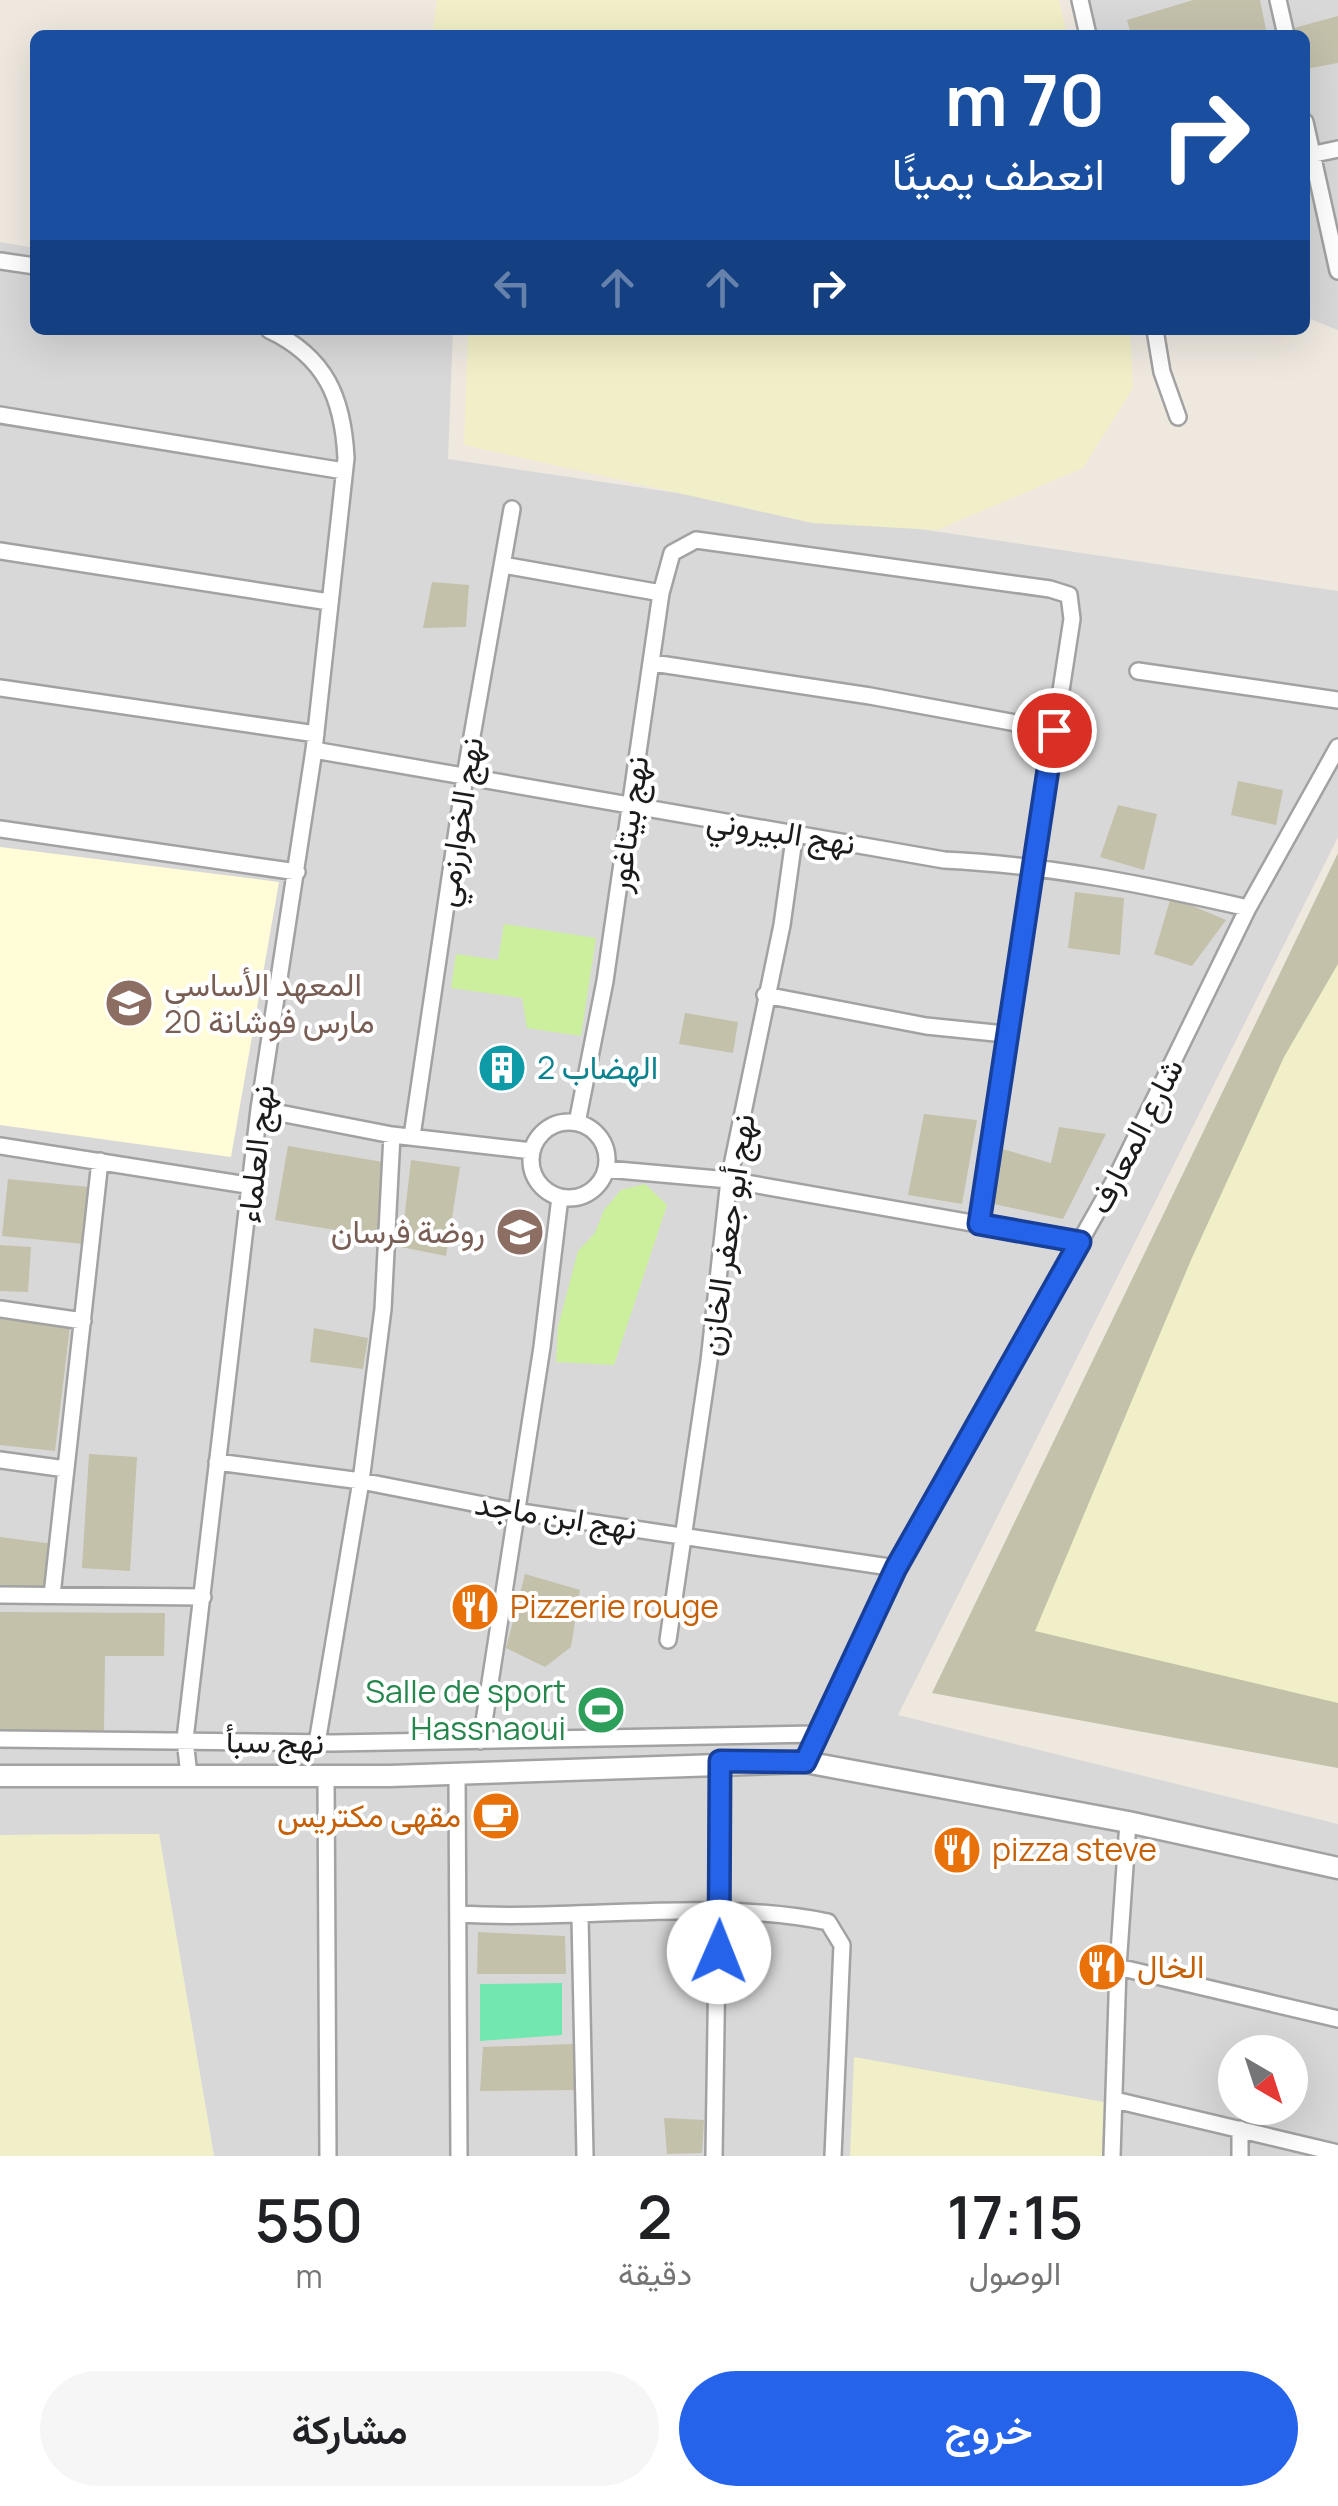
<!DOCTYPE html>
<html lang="ar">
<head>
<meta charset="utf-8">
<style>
  body { margin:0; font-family:Manrope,Vazirmatn,sans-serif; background:#f6f6f6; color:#202124; direction:rtl; height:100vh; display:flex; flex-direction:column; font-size:38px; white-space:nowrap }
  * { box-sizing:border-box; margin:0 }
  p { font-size:32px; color:#757577 }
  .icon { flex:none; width:55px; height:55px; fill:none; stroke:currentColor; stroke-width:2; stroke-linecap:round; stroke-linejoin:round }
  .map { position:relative; height:2156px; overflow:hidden; direction:ltr }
  .details { display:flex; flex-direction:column; background:#fff; flex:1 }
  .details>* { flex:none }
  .top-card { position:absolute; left:30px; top:30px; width:1280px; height:305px; border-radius:15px; box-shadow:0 10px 40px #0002; direction:rtl; background:#1a4fa0; color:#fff; overflow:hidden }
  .needle { width:65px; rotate:141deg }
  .fabs { position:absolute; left:1218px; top:2035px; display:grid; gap:20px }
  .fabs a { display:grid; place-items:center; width:90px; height:90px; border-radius:50%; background:#fff; box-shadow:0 10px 40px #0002; font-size:50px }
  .pin { position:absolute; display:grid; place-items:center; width:85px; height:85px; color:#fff; margin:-42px; border:5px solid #fff; border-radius:50%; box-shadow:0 2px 10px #0007 }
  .me { position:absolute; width:110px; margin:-55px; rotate:1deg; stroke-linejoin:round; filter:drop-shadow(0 0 8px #0008) }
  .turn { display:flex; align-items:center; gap:35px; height:210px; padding:0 40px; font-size:45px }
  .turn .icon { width:130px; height:130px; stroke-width:2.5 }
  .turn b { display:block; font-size:70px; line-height:85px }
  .lanes { display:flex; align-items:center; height:95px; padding:0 40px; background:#0003; justify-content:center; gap:50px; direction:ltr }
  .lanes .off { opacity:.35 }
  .eta { display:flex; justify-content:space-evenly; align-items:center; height:170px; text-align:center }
  .eta b { font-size:60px; font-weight:600; line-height:70px }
  .button { display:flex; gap:20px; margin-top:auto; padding:20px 40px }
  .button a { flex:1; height:115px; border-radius:60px; background:#2563eb; color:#fff; font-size:40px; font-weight:600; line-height:115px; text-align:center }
  .button a+a { background:#f6f6f6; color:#202124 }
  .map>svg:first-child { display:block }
  .residential { fill:#d9d8d8; fill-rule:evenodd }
  .education { fill:#fffcd7 }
  .construction { fill:#c3c1aa }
  .farmland { fill:#f0efc7 }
  .grass { fill:#ccef9e }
  .pitch { fill:#73e7b0 }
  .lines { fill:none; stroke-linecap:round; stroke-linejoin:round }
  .minor-casing { stroke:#a2a2a2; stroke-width:20 }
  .tertiary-casing { stroke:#a2a2a2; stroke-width:25 }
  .minor { stroke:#fff; stroke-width:15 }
  .tertiary { stroke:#fff; stroke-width:20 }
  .route-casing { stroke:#184099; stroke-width:25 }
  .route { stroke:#2563eb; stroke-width:18 }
  .labels { text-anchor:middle; stroke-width:8; stroke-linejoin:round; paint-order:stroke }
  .street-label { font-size:32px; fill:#1b1b1b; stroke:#fff }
  .education-label { font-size:32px; fill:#785e54; stroke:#fff; text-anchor:start }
  .culture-label { font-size:32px; fill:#0d838f; stroke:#fff; text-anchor:start }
  .food-label { font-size:32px; fill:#c56008; stroke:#fff; text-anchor:start }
  .leisure-label { font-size:32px; fill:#27864d; stroke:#fff; text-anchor:end }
</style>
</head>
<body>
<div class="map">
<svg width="1338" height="2156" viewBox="0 0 1338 2156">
  <rect width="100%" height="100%" fill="#eee8df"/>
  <path class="residential" d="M1089,0H1338V330L1305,317V35H1098Z
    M0,242L35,248V330H453L448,459L1338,591V837L898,1715L1338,1824V2156H214L159,1834L0,1835ZM1235,2052H1290V2108H1235Z"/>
  <path class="education" d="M0,847L279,882L231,1157L0,1125Z"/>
  <path class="construction" d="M1193,0H1260L1267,35H1131L1127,20Z
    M1338,16V63L1305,69V35H1296L1294,28Z
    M432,582L469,585L466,627L423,628Z
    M1238,781L1283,790L1276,825L1231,815Z
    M1118,805L1157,814L1144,870L1100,857Z
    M1338,853V1768L932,1693Z
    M1075,892L1124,898L1120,955L1068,948Z
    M1171,897L1226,920L1192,966L1154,954Z
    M685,1013L738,1022L733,1053L679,1044Z
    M924,1114L977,1120L962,1204L908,1195Z
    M1059,1127L1106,1134L1063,1219L989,1203L999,1148L1051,1163Z
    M288,1146L389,1163L377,1237L275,1220Z
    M411,1160L460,1167L446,1256L401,1247Z
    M8,1179L89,1187L83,1244L2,1236Z
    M0,1245L31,1247L28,1292L0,1291Z
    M0,1319L70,1327L55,1451L0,1445Z
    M314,1328L368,1338L363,1369L310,1362Z
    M89,1454L137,1457L130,1571L82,1568Z
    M0,1537L54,1544L48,1594L0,1588Z
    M525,1574L580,1590L571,1647L545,1667L506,1648Z
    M0,1612L165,1613L164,1656H105L104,1730H0Z
    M478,1932L565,1936L566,1974H477Z
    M573,2044L574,2090L480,2091L483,2047Z
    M664,2118L704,2120L702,2153L667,2154Z"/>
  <path class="farmland" d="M437,0H1059L1067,35H432Z
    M468,330H1130L1133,388L1083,468L937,530L812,523L464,445Z
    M1338,964V1703L1035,1631L1191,1260L1284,1057Z
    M159,1834L214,2156H0V1835Z
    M854,2057L1104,2102L1102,2156H850Z"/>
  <path class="grass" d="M504,924L596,938L581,1036L527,1028L522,998L451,988L456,954L498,960Z
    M645,1184L667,1205L614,1365L556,1362L558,1327L578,1251L595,1233L604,1210L621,1190Z"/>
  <path class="pitch" d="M562,1983V2035L480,2041V1984Z"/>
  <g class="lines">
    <g class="minor-casing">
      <path id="minor" d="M1080,0L1088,35
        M1278,0L1286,35
        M1305,122L1338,271
        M1305,156L1338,149
        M0,261L35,266
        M1155,330L1162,372L1178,417
        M0,415L344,471
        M0,551L329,602
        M503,565L661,593
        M653,663L870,696L1054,730
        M1138,671L1338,700
        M0,688L316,734
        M314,750L944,860C1048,865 1147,885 1248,908
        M0,829L297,872
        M765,995L926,1026L1005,1034
        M259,1109L392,1135L532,1151
        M531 1160a38 38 0 1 1 76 0a38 38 0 1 1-76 0Z
        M577,1123L605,981L661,593L672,553L696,540L1050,589L1069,595L1072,619L979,1224
        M412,1136L465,776L512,509
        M0,1146L253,1186
        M606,1169L729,1180L1080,1242
        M0,1309L83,1321
        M0,1460L66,1469
        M217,1462L361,1481L514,1511L896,1568
        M0,1595L203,1597
        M52,1595L100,1161
        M668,1640L709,1361L729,1180L782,925L795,832
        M815,1734L896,1568L1117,1176L1248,908L1338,747
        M0,1739L333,1743L815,1734L805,1762
        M481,1741L542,1347L560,1197
        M317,1743L361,1481L383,1309L392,1135
        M457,1774L459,2156
        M189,1776L185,1739L259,1109L314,750L346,458C343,398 326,357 269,330
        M326,1776L328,2156
        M458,1914C578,1921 711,1898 828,1922L842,1945L833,2156
        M580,1917L585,2156
        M1118,1967L1338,2019
        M1115,2100L1338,2153
        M714,2156L720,1761
        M1112,2156L1118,1967L1128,1822
        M1240,2156V2129"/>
    </g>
    <g class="tertiary-casing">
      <path id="tertiary" d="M0,1776H390L805,1762L1128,1822L1338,1868"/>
    </g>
    <use href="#minor" class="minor"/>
    <use href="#tertiary" class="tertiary"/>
  </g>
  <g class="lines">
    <g class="route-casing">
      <path id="route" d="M719,1952L720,1761L805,1762L896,1568L1080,1242L979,1224L1054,730"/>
    </g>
    <use href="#route" class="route"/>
  </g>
  <defs>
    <g id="school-disc" transform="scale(2.5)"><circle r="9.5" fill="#8d6e63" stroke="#fff"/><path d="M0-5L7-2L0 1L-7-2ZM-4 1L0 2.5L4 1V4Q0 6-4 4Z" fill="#fff"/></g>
    <g id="building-disc" transform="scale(2.5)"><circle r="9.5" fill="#0f9aa8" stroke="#fff"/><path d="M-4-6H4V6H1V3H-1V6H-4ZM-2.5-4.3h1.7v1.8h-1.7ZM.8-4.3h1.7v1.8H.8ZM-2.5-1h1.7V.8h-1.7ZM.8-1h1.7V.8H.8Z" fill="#fff"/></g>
    <g id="restaurant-disc" transform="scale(2.5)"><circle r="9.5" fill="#e8710a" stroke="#fff"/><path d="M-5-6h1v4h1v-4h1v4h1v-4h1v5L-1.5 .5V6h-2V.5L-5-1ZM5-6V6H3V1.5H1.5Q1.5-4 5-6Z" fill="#fff"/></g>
    <g id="stadium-disc" transform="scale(2.5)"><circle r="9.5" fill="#2e9e5b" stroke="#fff"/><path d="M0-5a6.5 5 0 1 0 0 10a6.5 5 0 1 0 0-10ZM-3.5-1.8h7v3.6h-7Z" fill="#fff"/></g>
    <g id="cafe-disc" transform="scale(2.5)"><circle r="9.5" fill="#e8710a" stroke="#fff"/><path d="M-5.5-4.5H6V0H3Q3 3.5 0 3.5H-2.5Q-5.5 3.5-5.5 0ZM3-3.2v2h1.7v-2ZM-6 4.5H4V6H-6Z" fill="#fff"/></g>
  </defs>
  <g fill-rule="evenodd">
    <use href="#school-disc" x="129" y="1003"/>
    <use href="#building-disc" x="502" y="1068"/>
    <use href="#school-disc" x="520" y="1232"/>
    <use href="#restaurant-disc" x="475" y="1607"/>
    <use href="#stadium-disc" x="601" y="1710"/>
    <use href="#cafe-disc" x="496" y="1816"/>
    <use href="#restaurant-disc" x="957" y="1850"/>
    <use href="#restaurant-disc" x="1102" y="1967"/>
  </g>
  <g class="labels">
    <g class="street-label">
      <text transform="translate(459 822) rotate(-81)" y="11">نهج الخوارزمي</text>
      <text transform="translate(628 824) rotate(-82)" y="11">نهج بيتاغور</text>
      <text transform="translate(781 832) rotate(9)" y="11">نهج البيروني</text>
      <text transform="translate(1136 1136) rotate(-63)" y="11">شارع المعارف</text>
      <text transform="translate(256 1154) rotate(-84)" y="11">نهج العلماء</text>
      <text transform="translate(727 1235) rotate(-82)" y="11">نهج أبو جعفر الخازن</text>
      <text transform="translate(556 1516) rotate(9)" y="11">نهج ابن ماجد</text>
      <text transform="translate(275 1742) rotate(1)" y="11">نهج سبأ</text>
    </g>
    <g class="education-label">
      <text x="164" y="996">المعهد الأساسي<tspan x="164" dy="37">20 مارس فوشانة</tspan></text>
      <text x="485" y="1243" text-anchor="end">روضة فرسان</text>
    </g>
    <g class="culture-label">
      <text x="537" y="1079">الهضاب 2</text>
    </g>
    <g class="food-label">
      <text x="510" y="1618">Pizzerie rouge</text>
      <text x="461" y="1827" text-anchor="end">مقهى مكتريس</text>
      <text x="992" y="1861">pizza steve</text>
      <text x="1137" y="1978">الخال</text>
    </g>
    <g class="leisure-label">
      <text x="566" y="1703">Salle de sport<tspan x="566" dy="37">Hassnaoui</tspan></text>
    </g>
  </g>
</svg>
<div class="fabs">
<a><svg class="needle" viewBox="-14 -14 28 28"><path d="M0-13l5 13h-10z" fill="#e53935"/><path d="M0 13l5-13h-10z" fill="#757577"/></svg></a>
</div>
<div class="pin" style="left:1054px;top:730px;background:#d93025"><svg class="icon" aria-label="arrive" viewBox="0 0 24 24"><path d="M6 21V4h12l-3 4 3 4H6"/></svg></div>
<svg class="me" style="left:719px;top:1952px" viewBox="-20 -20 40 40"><circle r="19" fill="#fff"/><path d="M0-13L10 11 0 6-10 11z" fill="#2563eb"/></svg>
<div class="top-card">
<div class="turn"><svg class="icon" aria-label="right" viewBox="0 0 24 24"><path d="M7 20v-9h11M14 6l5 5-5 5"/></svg><div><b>70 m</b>انعطف يمينًا</div></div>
<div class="lanes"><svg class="icon off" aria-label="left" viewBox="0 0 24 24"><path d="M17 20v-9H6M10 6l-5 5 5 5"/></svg><svg class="icon off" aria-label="ahead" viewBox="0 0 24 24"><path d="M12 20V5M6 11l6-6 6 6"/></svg><svg class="icon off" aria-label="ahead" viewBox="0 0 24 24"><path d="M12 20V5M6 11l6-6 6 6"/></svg><svg class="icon" aria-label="right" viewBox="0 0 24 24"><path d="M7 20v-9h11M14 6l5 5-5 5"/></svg></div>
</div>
</div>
<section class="details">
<div class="eta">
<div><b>17:15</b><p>الوصول</p></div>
<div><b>2</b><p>دقيقة</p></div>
<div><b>550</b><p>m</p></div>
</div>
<div class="button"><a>خروج</a><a>مشاركة</a></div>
</section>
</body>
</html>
